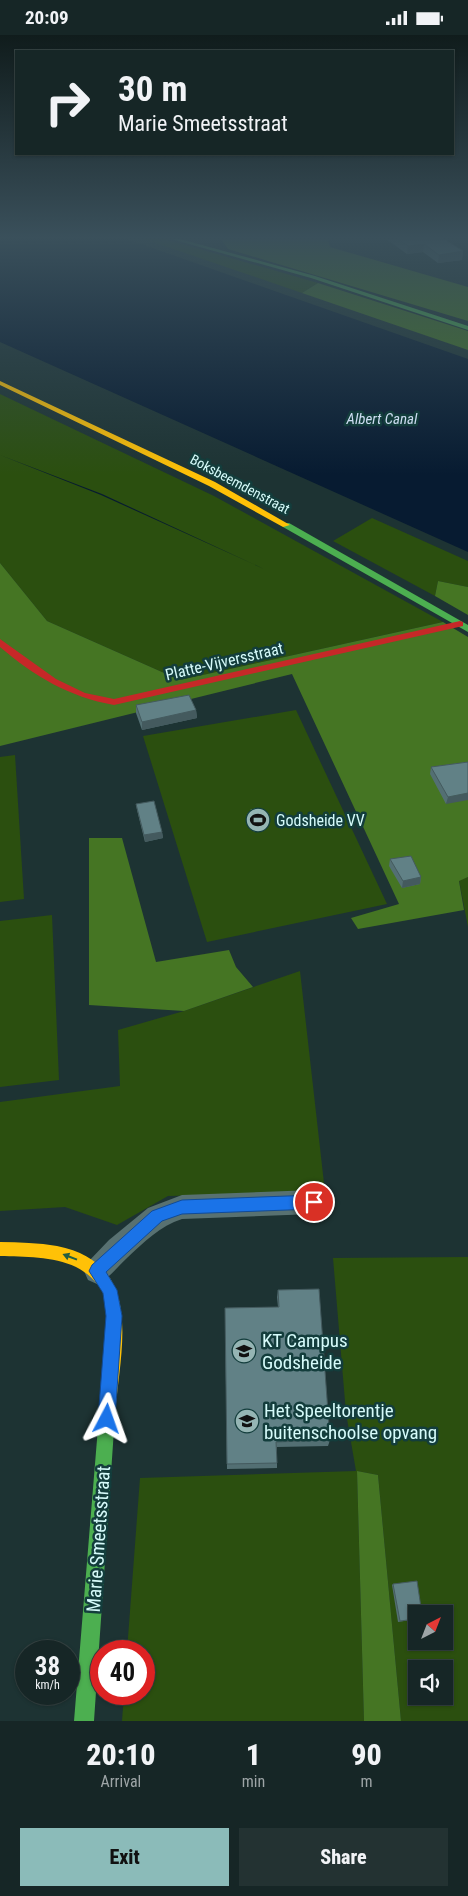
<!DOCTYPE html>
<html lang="en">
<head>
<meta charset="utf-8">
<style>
  body { margin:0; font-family:"Roboto Condensed",sans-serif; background:#233232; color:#f1f3f6; height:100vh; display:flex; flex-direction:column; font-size:19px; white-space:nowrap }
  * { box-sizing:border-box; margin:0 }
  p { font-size:16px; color:#9ea5a7 }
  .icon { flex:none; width:28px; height:28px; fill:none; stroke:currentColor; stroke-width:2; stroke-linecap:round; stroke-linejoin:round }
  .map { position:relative; height:1686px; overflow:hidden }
  .sheet { display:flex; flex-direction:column; background:#162626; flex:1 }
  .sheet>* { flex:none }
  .banner { position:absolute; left:15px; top:15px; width:439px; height:105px; border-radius:0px; box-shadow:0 1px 4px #0004,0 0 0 1px #354343; background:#162626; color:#f1f3f6; overflow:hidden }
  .needle { width:32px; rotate:42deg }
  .buttons { position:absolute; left:408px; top:1570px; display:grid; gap:10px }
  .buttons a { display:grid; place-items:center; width:45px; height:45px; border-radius:0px; background:#162626; box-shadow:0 1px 4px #0004,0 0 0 1px #354343; font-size:25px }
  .speed { position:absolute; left:15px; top:1605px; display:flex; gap:10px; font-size:25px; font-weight:700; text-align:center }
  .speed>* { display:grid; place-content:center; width:65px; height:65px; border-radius:50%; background:#162626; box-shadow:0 1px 4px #0004,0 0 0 1px #354343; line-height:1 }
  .speed small { font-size:12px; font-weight:400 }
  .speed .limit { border:8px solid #d22; background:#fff; color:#111 }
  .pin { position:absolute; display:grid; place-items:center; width:42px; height:42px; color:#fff; margin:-21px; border:2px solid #fff; border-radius:50%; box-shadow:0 1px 5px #0007 }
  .me { position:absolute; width:55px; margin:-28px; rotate:4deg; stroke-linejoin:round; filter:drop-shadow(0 0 4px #0008) }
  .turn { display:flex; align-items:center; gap:18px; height:105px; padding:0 20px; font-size:22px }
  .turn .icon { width:65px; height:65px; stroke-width:2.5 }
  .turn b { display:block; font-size:35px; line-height:42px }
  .eta { display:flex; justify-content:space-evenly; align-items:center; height:85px; text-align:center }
  .eta b { font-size:30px; font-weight:800; line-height:35px }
  .cta { display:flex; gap:10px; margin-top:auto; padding:10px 20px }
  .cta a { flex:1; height:58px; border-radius:0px; background:#8bbbb9; color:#111; font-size:20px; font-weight:800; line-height:58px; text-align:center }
  .cta a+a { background:#233232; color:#f1f3f6 }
  .status { display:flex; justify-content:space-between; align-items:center; height:35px; padding:0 25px; background:#162626; direction:ltr }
  .status svg { height:14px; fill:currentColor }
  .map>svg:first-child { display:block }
  .green { fill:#2b4f0f; fill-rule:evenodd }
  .forest { fill:#457523 }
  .water { fill:#071b31 }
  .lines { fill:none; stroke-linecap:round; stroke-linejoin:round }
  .street { fill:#587171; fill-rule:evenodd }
  .fast { fill:#4caf50; fill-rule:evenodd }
  .slow { fill:#ffc107; fill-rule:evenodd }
  .jam { fill:#c62828; fill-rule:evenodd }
  .wall { fill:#536f73 }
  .shaded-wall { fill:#445a5e }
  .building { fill:#618186; stroke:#445a5e }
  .oneway { fill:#245f42 }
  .route { fill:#1a73e8; stroke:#114b97 }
  .labels { text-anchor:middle; stroke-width:5; stroke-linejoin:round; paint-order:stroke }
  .far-street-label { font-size:14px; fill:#d6fbfa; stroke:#133d3c }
  .far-water-label { font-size:15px; font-style:italic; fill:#cedef3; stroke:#133d3c }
  .street-label { font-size:16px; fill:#d6fbfa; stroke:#133d3c }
  .poi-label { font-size:16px; fill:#d6fbfa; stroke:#133d3c; text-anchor:start }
  .near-poi-label { font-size:19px; fill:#d6fbfa; stroke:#133d3c; text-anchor:start }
  .near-street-label { font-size:19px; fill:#d6fbfa; stroke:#133d3c }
</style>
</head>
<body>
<div class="status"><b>20:09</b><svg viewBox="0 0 49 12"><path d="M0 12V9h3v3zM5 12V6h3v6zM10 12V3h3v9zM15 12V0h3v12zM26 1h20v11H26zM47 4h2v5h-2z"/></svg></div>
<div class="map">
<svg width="468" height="1686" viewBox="0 0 468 1686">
  <rect width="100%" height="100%" fill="#1d3333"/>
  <path class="green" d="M144,204H165L318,248L302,258Z
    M0,359L214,461L443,587L180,645L47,586L0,528Z
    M372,483L468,526V552L438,546L435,561L333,506Z
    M296,675L387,869L207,907L143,701Z
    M15,720L24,864L0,867V722Z
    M468,842V892L459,845Z
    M52,880L59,1045L0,1052V886Z
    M300,936L325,1157L168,1161L117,1190L65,1172L0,1176V1067L120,1051L118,995L184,976Z
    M468,1222V1686H401L378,1440L357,1436L364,1686H122L124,1659H144V1616H127L140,1443L356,1436L346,1378L333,1223ZM416,1579H444V1606H416ZM416,1634H444V1661H416Z"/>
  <path class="forest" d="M221,204H328L330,212L468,252V286L228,214Z
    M318,248L468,296V315L302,258Z
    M0,528L47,586L180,645L443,587L468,602V842L459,846L464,875L358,894L351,883L399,869L292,639L0,711Z
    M438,546L468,552V580L435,561Z
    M89,803H122L156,927L229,915L236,932L253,952L184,976L89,970Z
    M357,1436L378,1440L401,1686H364Z"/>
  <path class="water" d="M0,204H127L468,324V517L0,307Z
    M0,420L102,459L264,534L101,460Z"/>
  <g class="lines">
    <path class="street" d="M314,1155L322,1159L326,1167L322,1175L314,1179L182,1184C160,1191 144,1207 127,1223C117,1232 110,1243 97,1249L88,1245L84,1236L88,1227L109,1205L148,1173L182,1160Z"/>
    <path class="fast" d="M171,204H180L315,241L468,291V295L311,243Z
      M283,488H289L468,590V597L283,492Z
      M107,1372L113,1374L115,1380L94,1686H74L99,1380L101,1374Z"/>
    <path class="slow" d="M0,346L215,447L290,490L283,492L209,451L0,350Z
      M0,1207C19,1207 39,1208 57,1211C146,1229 120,1313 115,1380L113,1386L107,1388L101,1386L99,1380C101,1352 113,1282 103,1258C98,1247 86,1237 76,1232C53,1221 24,1222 0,1221Z"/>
    <path class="jam" d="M460,586L463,587V591L114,670C69,662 34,641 0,612V604L56,644L85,658L114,664Z"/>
  </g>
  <path class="wall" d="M386,204H444L463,216L462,225L438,228L423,217L407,219Z
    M136,670L196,675L197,683L142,695L136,678Z
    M468,727L446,769L430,739L431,732Z
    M136,769L162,797L163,803L145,807L137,775Z
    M390,824L421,842L420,849L402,853L389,831Z
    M278,1255L330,1405L328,1411L277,1412V1433L227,1434L225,1273L278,1272L277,1262Z
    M393,1549L416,1579V1584L398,1587L392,1550Z"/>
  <path class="shaded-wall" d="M424,209L423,217L407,219L408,211Z
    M463,216L462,225L438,228L439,220Z
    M196,675L197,683L142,695V687Z
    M468,758V765L446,769L448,762Z
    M162,797L163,803L145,807L144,800Z
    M421,842L420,849L402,853L403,846Z"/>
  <path class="building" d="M398,204H444L463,216L439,220L424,209L408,211Z
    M189,660L196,675L142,687L136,670Z
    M468,727V758L448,762L431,732Z
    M154,766L162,797L144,800L136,769Z
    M411,821L421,842L403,846L390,824Z
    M319,1254L330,1405L276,1407L277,1428L227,1429L225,1273L279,1272L278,1255Z
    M417,1546L422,1579H416V1584L400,1586L393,1549Z"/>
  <defs><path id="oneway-solid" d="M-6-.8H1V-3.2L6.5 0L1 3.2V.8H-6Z" transform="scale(1.25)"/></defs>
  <use class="oneway" href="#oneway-solid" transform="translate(70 1222) rotate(-159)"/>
  <linearGradient id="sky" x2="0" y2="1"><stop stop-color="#101c1c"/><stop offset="0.46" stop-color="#3a505b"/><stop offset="1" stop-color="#3a505b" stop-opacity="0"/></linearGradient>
  <rect width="468" height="440" fill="url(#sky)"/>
  <path class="route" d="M314,1160L320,1162L322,1167L320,1172L314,1174L182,1179L162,1186L106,1237L117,1255L122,1281L115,1384L113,1390L107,1392L101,1390L98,1384L106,1281L103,1258L89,1236L92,1230L152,1176L182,1165Z"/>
  <defs>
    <g id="stadium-disc" transform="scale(1.25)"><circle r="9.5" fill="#95b5b4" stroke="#133d3c"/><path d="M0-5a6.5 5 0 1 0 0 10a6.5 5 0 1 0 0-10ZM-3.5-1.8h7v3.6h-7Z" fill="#111"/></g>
    <g id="school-disc" transform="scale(1.25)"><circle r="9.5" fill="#95b5b4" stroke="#133d3c"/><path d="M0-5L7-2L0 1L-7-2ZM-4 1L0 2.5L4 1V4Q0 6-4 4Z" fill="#111"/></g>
  </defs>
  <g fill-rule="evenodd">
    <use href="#stadium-disc" x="258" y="785"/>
    <use href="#school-disc" x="244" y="1316"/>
    <use href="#school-disc" x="247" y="1386"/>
  </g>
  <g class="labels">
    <g class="far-street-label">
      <text transform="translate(240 449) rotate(28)" y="5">Boksbeemdenstraat</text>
    </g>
    <g class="far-water-label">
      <text x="382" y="389">Albert Canal</text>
    </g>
    <g class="street-label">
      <text transform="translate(224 626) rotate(-13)" y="6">Platte-Vijversstraat</text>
    </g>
    <g class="poi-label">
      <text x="276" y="791">Godsheide VV</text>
    </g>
    <g class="near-poi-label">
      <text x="262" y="1312">KT Campus<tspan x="262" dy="22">Godsheide</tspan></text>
      <text x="264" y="1382">Het Speeltorentje<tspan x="264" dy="22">buitenschoolse opvang</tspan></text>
    </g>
    <g class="near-street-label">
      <text transform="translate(98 1504) rotate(-86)" y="7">Marie Smeetsstraat</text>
    </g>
  </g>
</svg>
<div class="buttons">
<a><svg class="needle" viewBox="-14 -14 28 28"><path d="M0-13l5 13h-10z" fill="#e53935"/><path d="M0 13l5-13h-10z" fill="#9ea5a7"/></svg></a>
<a><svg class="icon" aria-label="sound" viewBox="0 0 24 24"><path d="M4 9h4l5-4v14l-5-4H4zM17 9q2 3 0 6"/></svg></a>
</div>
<div class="speed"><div>38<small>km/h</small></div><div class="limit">40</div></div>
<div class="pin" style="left:314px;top:1167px;background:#d93025"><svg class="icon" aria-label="arrive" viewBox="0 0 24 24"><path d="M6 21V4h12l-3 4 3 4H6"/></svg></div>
<svg class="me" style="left:107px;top:1384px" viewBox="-20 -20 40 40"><path d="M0-17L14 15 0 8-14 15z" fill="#1a73e8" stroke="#fff" stroke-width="4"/></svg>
<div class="banner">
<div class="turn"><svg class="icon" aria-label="right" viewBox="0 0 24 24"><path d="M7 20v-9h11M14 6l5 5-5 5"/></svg><div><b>30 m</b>Marie Smeetsstraat</div></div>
</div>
</div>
<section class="sheet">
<div class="eta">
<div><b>20:10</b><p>Arrival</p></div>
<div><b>1</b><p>min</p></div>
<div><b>90</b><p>m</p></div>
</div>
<div class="cta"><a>Exit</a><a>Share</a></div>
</section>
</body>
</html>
